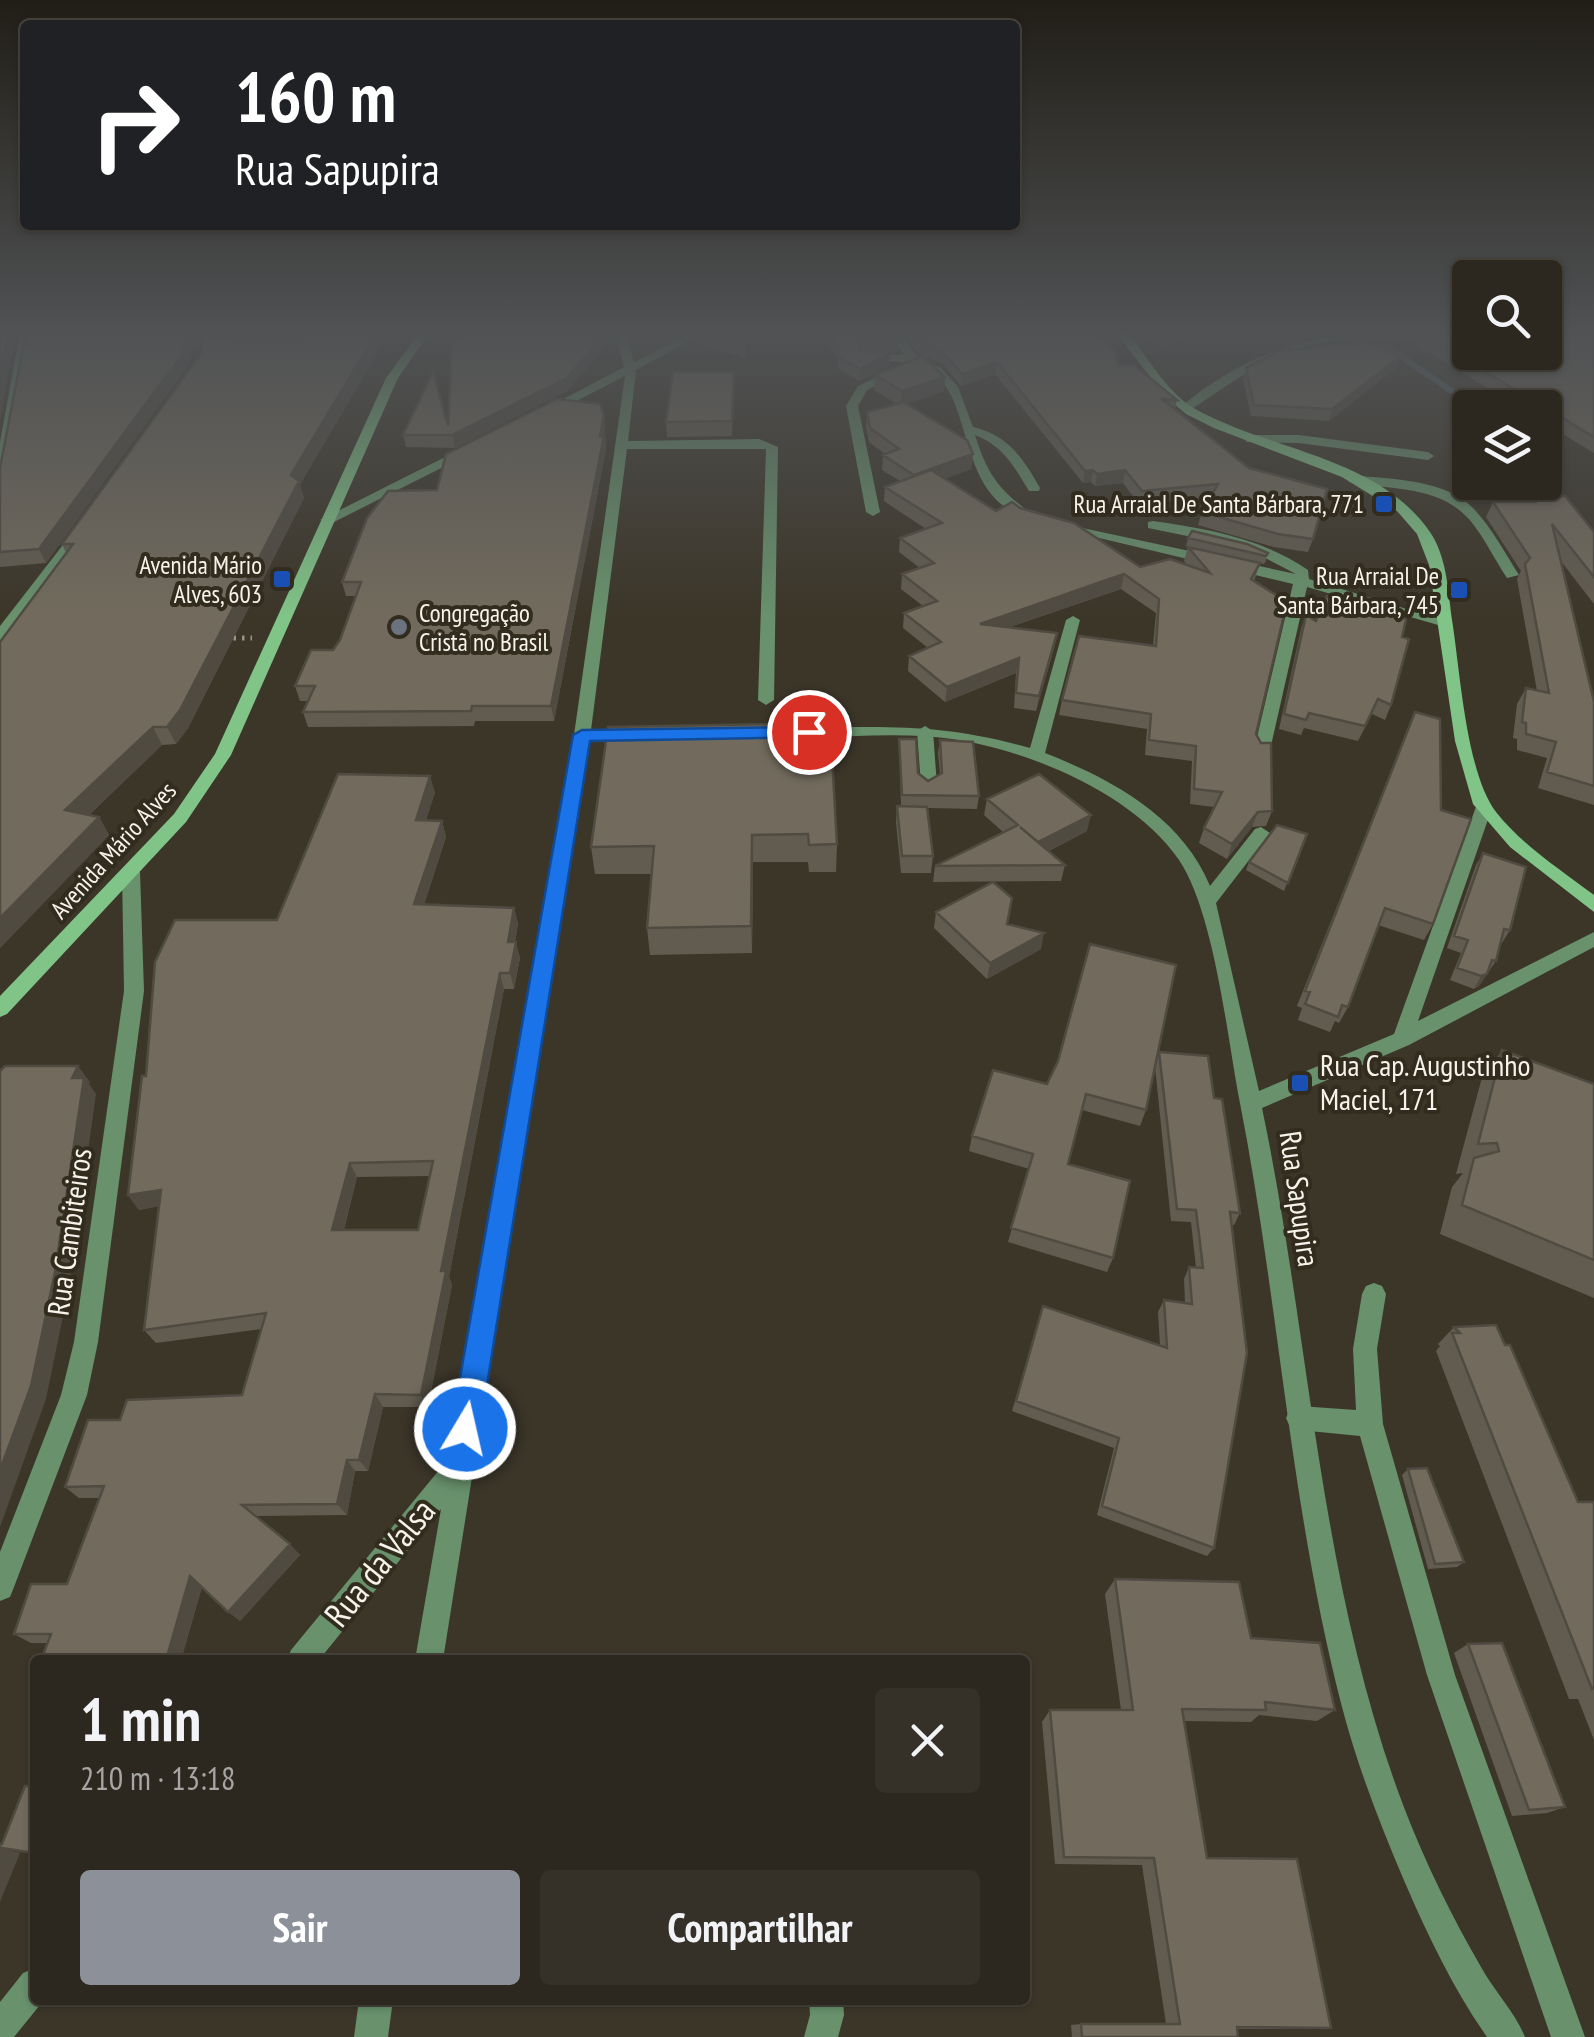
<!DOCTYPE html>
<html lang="pt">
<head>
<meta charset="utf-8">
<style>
  body { margin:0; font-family:"PT Sans Narrow",sans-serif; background:#353028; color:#f1f3f6; height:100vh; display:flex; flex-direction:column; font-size:38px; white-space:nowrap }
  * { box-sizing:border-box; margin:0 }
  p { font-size:32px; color:#a7a6a4 }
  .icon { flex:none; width:55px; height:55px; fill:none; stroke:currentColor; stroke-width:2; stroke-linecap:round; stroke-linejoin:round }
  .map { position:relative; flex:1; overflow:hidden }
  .drawer { position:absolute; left:30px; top:1655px; width:1000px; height:350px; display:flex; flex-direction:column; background:#2d281f; border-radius:10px; box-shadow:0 2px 8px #0004,0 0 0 2px #48443d }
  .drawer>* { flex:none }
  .hud { position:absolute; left:20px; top:20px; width:1000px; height:210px; border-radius:10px; box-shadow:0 2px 8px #0004,0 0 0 2px #48443d; background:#202124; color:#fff; overflow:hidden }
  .buttons { position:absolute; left:1452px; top:260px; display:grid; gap:20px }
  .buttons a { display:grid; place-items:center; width:110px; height:110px; border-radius:10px; background:#2d281f; box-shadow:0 2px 8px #0004,0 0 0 2px #48443d; font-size:50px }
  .pin { position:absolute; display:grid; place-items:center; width:85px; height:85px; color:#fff; margin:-42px; border:5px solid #fff; border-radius:50%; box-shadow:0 2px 10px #0007 }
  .me { position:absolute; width:110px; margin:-55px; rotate:9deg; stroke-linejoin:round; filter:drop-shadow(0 0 8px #0008) }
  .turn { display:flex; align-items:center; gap:35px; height:210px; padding:0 50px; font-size:45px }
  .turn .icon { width:130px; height:130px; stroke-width:2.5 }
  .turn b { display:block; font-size:70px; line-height:85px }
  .round { display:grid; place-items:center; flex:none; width:105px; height:105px; border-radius:10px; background:#353028 }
  .head { display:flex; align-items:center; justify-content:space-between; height:170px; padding:0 50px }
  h1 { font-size:60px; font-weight:600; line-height:75px }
  .primary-button { display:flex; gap:20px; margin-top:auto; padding:20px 50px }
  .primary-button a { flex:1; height:115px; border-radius:10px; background:#8c9099; color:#fff; font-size:40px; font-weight:600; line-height:115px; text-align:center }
  .primary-button a+a { background:#353028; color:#f1f3f6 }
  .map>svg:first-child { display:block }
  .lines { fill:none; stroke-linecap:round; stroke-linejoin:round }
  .stream { stroke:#526369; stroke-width:6 }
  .path { stroke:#999489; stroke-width:5; stroke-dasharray:2.5 6; stroke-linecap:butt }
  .lane { fill:#68916c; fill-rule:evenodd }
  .street { fill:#68916c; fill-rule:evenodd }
  .secondary { fill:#81c488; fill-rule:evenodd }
  .wall { fill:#625c50; fill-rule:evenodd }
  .shaded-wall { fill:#504b41 }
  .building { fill:#726b5d; stroke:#504b41; stroke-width:2.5; fill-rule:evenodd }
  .route { fill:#1a73e8; stroke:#114b97; stroke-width:2.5 }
  .transit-dot { fill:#1a4fb4; stroke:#322c1f; stroke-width:4 }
  .worship-dot { fill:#6b7280; stroke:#322c1f; stroke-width:4 }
  .labels { text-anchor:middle; stroke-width:8; stroke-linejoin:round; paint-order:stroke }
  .far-poi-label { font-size:25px; fill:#f6f3ea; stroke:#322c1f; text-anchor:end }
  .far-street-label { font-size:25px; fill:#f6f3ea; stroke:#322c1f }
  .poi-label { font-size:30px; fill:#f6f3ea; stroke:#322c1f; text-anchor:start }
  .street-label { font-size:30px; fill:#f6f3ea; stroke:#322c1f }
  .near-street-label { font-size:35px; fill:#f6f3ea; stroke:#322c1f }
</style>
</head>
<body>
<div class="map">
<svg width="1594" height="2037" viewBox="0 0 1594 2037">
  <rect width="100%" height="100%" fill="#3c3629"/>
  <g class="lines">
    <path class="stream" d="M1384,345L1477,408"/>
    <path class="path" d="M225,638H252"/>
    <path class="lane" d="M925,726L933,731L937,786L929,791L921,786L917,731Z
      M1374,1283L1382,1286L1386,1294L1377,1349L1383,1424L1455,1675L1585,2037H1551L1427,1675L1360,1436L1299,1430L1290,1427L1286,1418L1290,1409L1299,1406L1356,1410L1353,1349L1362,1294L1366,1286Z
      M809,2000H843L844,2015L838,2037H804L810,2015Z"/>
    <path class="street" d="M20,332H30L6,478L0,482V442Z
      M615,332H625L634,362L693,332H706L636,370L628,441L759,439L778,447L774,700L766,705L758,700L766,449H627L591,730H630L638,735L630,740H589L443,1660H415L441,1509L319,1660H287L291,1650L449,1458L574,735L625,376L551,414L541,411L624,367Z
      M888,332H899L918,358L941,368L958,387L973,427C1008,435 1023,458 1040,488L1039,491H1029C1014,466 1003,446 975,435C987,474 999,490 1032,514V520C1020,520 1014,514 1005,507C959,473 970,398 932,372C911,358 886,363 863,359L861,357L867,354L904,355Z
      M1362,334L1470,337V343C1412,341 1346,330 1291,351C1254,364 1223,389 1190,410L1180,408C1231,363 1294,337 1362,334Z
      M896,368L902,371L900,373L867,390L858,406L880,512L873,516L866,512L846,406L858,386Z
      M1250,435H1299L1428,452L1434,456L1428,460L1299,443L1246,442V436Z
      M467,446L471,447V453L332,523L320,520Z
      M1353,475C1392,480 1444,478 1474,509C1492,528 1505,553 1519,575L1507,578C1495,560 1486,541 1473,524C1442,484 1393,491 1349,482L1347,479Z
      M1153,521C1208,529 1261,538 1308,570L1309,579L1452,623L1445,627L1307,587L1270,750L1268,754H1256L1254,750L1293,584L1057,528L1064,524L1296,574L1246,548L1148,528V522Z
      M76,528L88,531L5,639L0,640V626Z
      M1073,616L1080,620L1045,753C1111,779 1181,816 1210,886L1255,829L1261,827L1270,833L1216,903L1259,1091L1394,1034L1477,804L1483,802L1492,808L1418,1021L1594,932V947L1409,1045L1262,1108C1311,1341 1319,1586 1405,1810C1426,1864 1452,1917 1481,1967C1494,1991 1515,2012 1525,2037H1487C1454,1990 1429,1938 1406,1885C1381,1827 1358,1768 1342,1707C1290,1508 1279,1300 1239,1098C1227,1035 1214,912 1179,860C1134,794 1029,750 952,739C903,732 853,737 804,738L796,733L804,728C889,726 947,724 1030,748L1066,620Z
      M131,866L140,872L144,991L98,1342L87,1395L14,1587L10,1597L0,1601V1552L61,1395L74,1342L124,991L122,872Z
      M35,1968V2000H44L14,2037H0V2002L23,1973Z
      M359,2000H393L388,2037H354Z"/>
    <path class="secondary" d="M420,332H430L398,378L231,755L186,822L7,1014L0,1017V996L174,814L215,754L386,378Z
      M1115,332H1126C1150,358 1166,393 1197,410C1272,451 1378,457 1430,532C1447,557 1448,591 1452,620C1460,669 1466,773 1496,812C1522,845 1561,870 1594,895V912L1510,847L1473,804L1455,741L1429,565L1417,534L1397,511L1342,477L1214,428L1186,414L1166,397Z
      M1562,332H1576L1594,339V346Z"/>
  </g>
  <path class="wall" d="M460,332H612L613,339L606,342V346L567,391L455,448L406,447L403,435L448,426Z
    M694,332H747L745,358L695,342Z
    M818,332H892L897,340V351L878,352L891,353L890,365L859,381L838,368V358Z
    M902,332H1093L1118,366L1177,400L1175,409L1313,539L1308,552L1274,547L1198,525L1202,512L1210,497L1139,504L1123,483L1095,486L1091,482L1083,483L995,374L961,386L943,364L920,355Z
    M1133,332H1200L1165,346Z
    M1416,332H1470V334Z
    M1419,332L1470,335L1545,332L1559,333L1547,335H1594V453L1545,423V408H1520L1415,344Z
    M191,334L194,344L188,366L46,563L0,567V468Z
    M1401,356L1397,367L1329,421L1251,416L1243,379L1246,368Z
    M734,372L732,436L667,437L666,422Z
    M875,375L945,377L944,391L907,404L973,454L971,469L944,479L996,511L1020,508L1140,567L1187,565L1184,561L1188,547L1260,563L1254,581L1256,734L1272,811L1266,826L1252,827L1227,859L1199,843L1204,828L1214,807L1190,804L1192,761L1145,755L1147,729L1059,715L1062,700L1153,645L1156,613L1121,589L1010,627L1054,648L1036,711L1014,708L1016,673L945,702L908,671L909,656L928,648L903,628L904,613L923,606L901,589L902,574L920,568L899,552L900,538L926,529L884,501L885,487L900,481L882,470L883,455L885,454L869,442L866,427L867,412L897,404L874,390Z
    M604,416L606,449L554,721H475L474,726L308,727L303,712L308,701H300L295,686L333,650L340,640L356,596H346L342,582Z
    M300,485L304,498L188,728L176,744L162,745L89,815L99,817L109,835L0,948V642L66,553L62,544Z
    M1530,496L1594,532V604L1560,560L1594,702V805L1538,788L1547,758L1517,750V739L1513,738L1517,704L1526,688L1537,691L1517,579L1521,571L1486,517L1493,502H1528Z
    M1188,538L1266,556V561L1264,564L1186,546Z
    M1306,615L1316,621L1402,637L1391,705L1385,720L1372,714L1358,741L1304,728L1301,735L1279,729L1301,629Z
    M1415,712L1433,924L1424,940L1378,925L1348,1007L1339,1023L1335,1021L1330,1032L1298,1020L1302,1008L1297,1006Z
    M608,727L837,844L836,872H809L808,862H753L752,953L650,955L647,928L651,874H595L591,847Z
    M899,739L918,773L928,781L940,774L938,753L940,740L979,796L977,809L928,808L933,856L931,873H901L896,822L897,806H901Z
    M435,792L426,820L442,821L446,837L424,905L514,908L518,924L515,942L520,958L514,989H504L449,1277L452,1285L428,1407H383L368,1471H355L347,1515L256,1516L300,1555L240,1621L202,1587L181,1660H41L47,1643H31L14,1634L67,1584L99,1498H79L65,1487L120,1420L242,1395L262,1329L156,1343L144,1330L159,1206L139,1210L128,1195L146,1076L277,920ZM429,1176L418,1230H344L357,1177Z
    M987,799L1087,831L1049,851L1065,865L1061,881L933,882L935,866L1003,832L984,815Z
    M1307,834L1284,891L1246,870L1249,862Z
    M1483,853L1510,930L1502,943L1501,942L1496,961L1479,986L1474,989L1450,980L1461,953L1447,948L1476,865Z
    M936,912L1007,924L1041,949L987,979L934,928Z
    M1502,1050L1594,1084V1298L1440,1234L1452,1187L1463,1173L1456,1174L1481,1081Z
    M1159,1052L1214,1098L1240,1213L1234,1225H1231L1214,1548L1207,1556L1097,1515L1114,1448L1012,1411L1043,1306L1160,1346L1158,1312L1164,1300L1185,1303L1184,1279L1189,1267L1196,1268L1191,1222L1171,1221L1155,1067L1146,1110L1140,1126L1082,1110L1068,1164L1113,1258L1107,1272L1008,1242L1029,1169L969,1151L972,1136L1047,1084L1156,1063Z
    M1496,1325L1578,1502H1594V1740L1578,1699H1569L1436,1351L1440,1346L1438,1344L1454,1327Z
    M1408,1469L1464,1562L1457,1567L1428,1569L1402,1475Z
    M1115,1579L1251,1638L1335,1710L1317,1721L1259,1715L1251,1722L1184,1721L1207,1858L1331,2028L1237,2029L1238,2037H1072L1071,2025L1081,2024H1166L1142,1865L1055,1864L1042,1722L1050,1710H1121L1105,1594Z
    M1468,1644L1565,1807L1547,1813L1512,1816L1454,1653Z"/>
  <path class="shaded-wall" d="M8,332H16L0,421V373Z
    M187,332H191L194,344L188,366L46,563L39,549Z
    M377,332H390L300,485L304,498L188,728L176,744L167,727L291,475Z
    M604,332H612L613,339L606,342V346L567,391L455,448L452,435Z
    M1173,332H1200L1165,346L1167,334Z
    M891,353L890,365L859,381L860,369Z
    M1401,356L1397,367L1329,421L1332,409Z
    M997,362L995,374L961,386L962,374Z
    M734,372L735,387L732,436V421Z
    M945,377L944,391L901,406L902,391Z
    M604,416L606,449L554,721L551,706Z
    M973,454L971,469L913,490L914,475Z
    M1093,470L1091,482L1083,483L1085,471Z
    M1125,470L1123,483L1095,486L1097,474Z
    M1124,574L1121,589L978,638L980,624Z
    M1057,633L1054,648L1036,711L1039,696Z
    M1019,658L1016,673L945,702L947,687Z
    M153,727L162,745L75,828L65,810Z
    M430,776L435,792L421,836L416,820Z
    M1258,812L1252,827L1227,859L1232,844Z
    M1091,815L1087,831L1035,858L1038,842Z
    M99,817L109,835L0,948V918Z
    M442,821L446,837L419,920L414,904Z
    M752,835L753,862L752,953L751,926Z
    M514,908L518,924L512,958L508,942Z
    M1044,933L1041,949L987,979L990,963Z
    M516,942L520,958L514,989L510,973Z
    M500,973L504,989L449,1277L452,1285L428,1407L421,1395L441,1271Z
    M1487,974L1479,986L1474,989L1481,976Z
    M78,1066L90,1082L89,1084L96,1094L69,1287L46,1399L0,1527V1470L72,1078Z
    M350,1163L357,1177L340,1245L332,1230Z
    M161,1190L171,1204L139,1210L128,1195Z
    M375,1394L383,1407L368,1471L359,1460Z
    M347,1460L355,1471L347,1515L337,1504Z
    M290,1544L300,1555L240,1621L228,1612Z
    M190,1576L202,1586L181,1660H166Z
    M1,1848L20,1853L0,1902V1851Z"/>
  <path class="building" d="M0,332H8L0,373Z
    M26,332H189L183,353L39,549L0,552V468Z
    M299,332H377L291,475L299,481L180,710L167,727H153L65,810L99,817L0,918V642L73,544H62L201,354L205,336L300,335Z
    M463,332H604L605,335L565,379L452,435H403L433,372L448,426L452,344Z
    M699,332H746L745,346Z
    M827,332H892L897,340L860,342L859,348L863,351L891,353L860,369L838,357L839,348Z
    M912,332H1093L1114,349L1118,366L1134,365L1177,400L1162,399L1249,468L1327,489L1313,539L1278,534L1202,512L1218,484L1142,491L1125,470L1097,474L1093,470L1085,471L997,362L962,374L944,353L921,343Z
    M1419,332L1470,335V352H1545V332H1547V335L1586,333L1594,335V437Z
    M1366,342L1401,356L1332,409L1254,405L1246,368L1278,351Z
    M922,356L945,377L902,391L875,375Z
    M673,372H734L732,421L666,422Z
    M557,399L600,404L604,416L600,436H604L551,706H472L471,711L303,712L315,686H295L311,650H333L340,640L361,582H342L367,518L388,491L437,490L446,454Z
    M903,402L967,440L973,454L914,475L883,455L899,449L870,428L867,412Z
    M931,470L996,511L1012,502L1020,508L1074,523L1140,567L1170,559L1210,573L1188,547L1260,563L1251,579L1287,602L1256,734L1261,743H1271L1272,811L1258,812L1232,844L1204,828L1222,792L1194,789L1196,746L1149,740L1151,714L1062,700L1079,636L1156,646L1159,599L1124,574L980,624L1057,633L1039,696L1016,693L1019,658L947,687L909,656L941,642L904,613L937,601L902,574L934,563L900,538L942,523L885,487Z
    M1530,496H1565L1594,532V577L1552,524L1594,702V786L1547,772L1556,742L1526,734V723L1522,722L1526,688L1549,693L1525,564L1530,558L1493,502H1535Z
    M1192,531L1247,544L1268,553L1266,556L1188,538Z
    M1327,596L1403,615L1406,620L1402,637L1409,639L1391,705L1378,699L1365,726L1309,713L1306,720L1284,714L1306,615L1316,621Z
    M1415,712L1440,719L1441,810L1471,819L1433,924L1385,908L1348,1007L1342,1005L1338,1017L1305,1004L1310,992L1305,991Z
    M830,723L837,844L809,845L808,834L752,835L751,926L647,928L654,846L591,847L608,727Z
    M899,739H916L918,773L928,781L942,773L940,740L973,742L979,796L902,795Z
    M338,774L430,776L416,820L442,821L414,904L514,908L508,942H516L510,973H500L441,1271H446L421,1395L375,1394L359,1460H347L337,1504L242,1505L290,1544L228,1612L190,1576L166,1660H41L51,1634H14L31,1584H67L104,1486L65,1487L88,1420H120L127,1400L242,1395L266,1313L144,1330L161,1190L128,1195L142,1076H146L155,962L175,920H277ZM433,1161L418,1230H332L350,1163Z
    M1039,774L1091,815L1038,842L1020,827L1065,865L935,866L1018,825L987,799Z
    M897,806L927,807L933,856H902Z
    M1277,825L1307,834L1288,883L1249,862Z
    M1483,853L1526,867L1510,930L1504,929L1496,961L1492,960L1487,974L1481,976L1457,968L1468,940L1454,936Z
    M993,882L1012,898L1007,924L1044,933L990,963L936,912Z
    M1090,944L1176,965L1146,1110L1086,1094L1068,1164L1130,1181L1113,1258L1011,1228L1033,1154L972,1136L993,1070L1047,1084L1058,1061Z
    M1502,1050L1594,1084V1260L1462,1205L1474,1158L1499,1151L1497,1143L1478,1144Z
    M1159,1052L1208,1056L1214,1098L1222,1099L1240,1213L1230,1212L1247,1353L1214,1548L1102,1506L1119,1438L1016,1401L1043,1306L1167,1348L1164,1300L1192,1304L1189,1267L1203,1268L1196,1210L1177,1209Z
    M5,1066H78L72,1078H84L55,1272L31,1386L0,1470V1071Z
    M1496,1325L1505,1345H1510L1578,1502H1594V1688L1592,1689L1452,1333H1460L1454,1327Z
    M1427,1468L1464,1562L1435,1564L1408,1469Z
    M1115,1579L1239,1582L1251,1638L1320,1643L1335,1710L1265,1702L1266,1710L1182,1709L1207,1858L1297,1859L1331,2028L1237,2027L1238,2037H1082L1081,2024H1180L1154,1858L1064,1857L1050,1710H1133Z
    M1502,1643L1565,1807L1529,1810L1468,1644Z
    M35,1776V1853L1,1848L0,1851V1844H2L25,1786H31Z"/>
  <linearGradient id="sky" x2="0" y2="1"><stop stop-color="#211e17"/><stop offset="0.54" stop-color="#505254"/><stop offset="1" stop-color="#505254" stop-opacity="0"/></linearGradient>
  <rect width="1594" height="617" fill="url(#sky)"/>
  <path class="route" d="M809,727L815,728V737L590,741L480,1429L476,1439L465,1443L455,1439L451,1429L573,735L582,730Z"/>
  <g class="transit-dot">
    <rect x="1374" y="494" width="20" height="20" rx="5"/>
    <rect x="272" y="569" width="20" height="20" rx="5"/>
    <rect x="1449" y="580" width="20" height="20" rx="5"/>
    <rect x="1290" y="1073" width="20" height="20" rx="5"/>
  </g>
  <circle class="worship-dot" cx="399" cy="627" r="10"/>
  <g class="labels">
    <g class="far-poi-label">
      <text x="1364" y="513">Rua Arraial De Santa Bárbara, 771</text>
      <text x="262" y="574">Avenida Mário<tspan x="262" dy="29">Alves, 603</tspan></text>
      <text x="1439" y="585">Rua Arraial De<tspan x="1439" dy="29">Santa Bárbara, 745</tspan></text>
      <text x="419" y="622" text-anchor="start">Congregação<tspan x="419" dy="29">Cristã no Brasil</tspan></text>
    </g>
    <g class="far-street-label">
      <text transform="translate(113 850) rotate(-48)" y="9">Avenida Mário Alves</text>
    </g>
    <g class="poi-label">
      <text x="1320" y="1076">Rua Cap. Augustinho<tspan x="1320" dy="34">Maciel, 171</tspan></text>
    </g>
    <g class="street-label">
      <text transform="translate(1299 1199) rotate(82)" y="10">Rua Sapupira</text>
      <text transform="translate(70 1232) rotate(-82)" y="10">Rua Cambiteiros</text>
    </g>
    <g class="near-street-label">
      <text transform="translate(380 1563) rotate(-51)" y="12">Rua da Valsa</text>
    </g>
  </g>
</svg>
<div class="buttons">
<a><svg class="icon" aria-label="search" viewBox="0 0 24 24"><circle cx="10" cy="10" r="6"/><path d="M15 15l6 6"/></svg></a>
<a><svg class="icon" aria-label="layers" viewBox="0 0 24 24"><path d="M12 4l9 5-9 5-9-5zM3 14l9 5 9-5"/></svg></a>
</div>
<div class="pin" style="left:809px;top:732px;background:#d93025"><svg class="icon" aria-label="arrive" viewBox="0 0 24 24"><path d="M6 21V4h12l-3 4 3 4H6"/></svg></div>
<svg class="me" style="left:465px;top:1429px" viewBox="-20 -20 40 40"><circle r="17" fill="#1a73e8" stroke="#fff" stroke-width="3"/><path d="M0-11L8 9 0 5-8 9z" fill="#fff"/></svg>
<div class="hud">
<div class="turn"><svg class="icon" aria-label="right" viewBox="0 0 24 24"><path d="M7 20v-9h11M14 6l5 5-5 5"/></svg><div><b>160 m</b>Rua Sapupira</div></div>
</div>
<section class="drawer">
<div class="head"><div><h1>1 min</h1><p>210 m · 13:18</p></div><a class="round"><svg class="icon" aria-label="close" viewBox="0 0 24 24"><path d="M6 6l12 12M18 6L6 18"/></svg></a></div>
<div class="primary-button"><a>Sair</a><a>Compartilhar</a></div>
</section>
</div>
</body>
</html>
